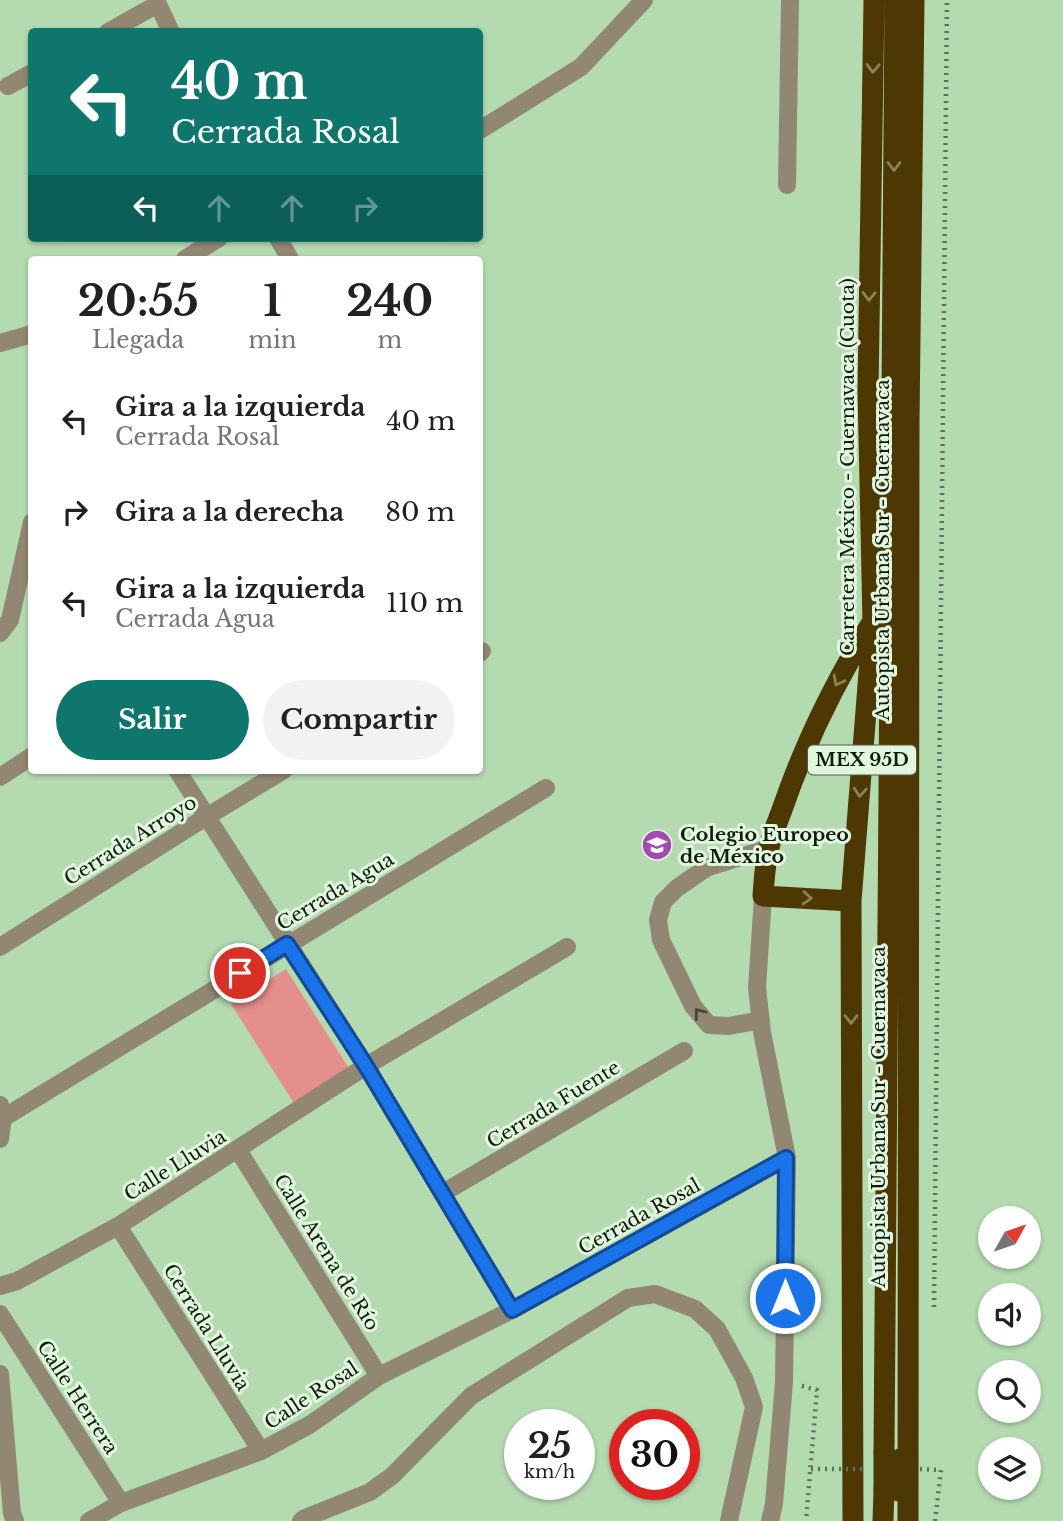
<!DOCTYPE html>
<html lang="es">
<head>
<meta charset="utf-8">
<style>
  body { margin:0; font-family:"Libre Baskerville",serif; background:#f2f2f2; color:#202124; height:100vh; display:flex; flex-direction:column; font-size:26px; white-space:nowrap }
  * { box-sizing:border-box; margin:0 }
  p { font-size:23px; color:#757577 }
  .icon { flex:none; width:38px; height:38px; fill:none; stroke:currentColor; stroke-width:2; stroke-linecap:round; stroke-linejoin:round }
  .map { position:relative; flex:1; overflow:hidden }
  .details { position:absolute; left:28px; top:256px; width:455px; height:518px; display:flex; flex-direction:column; background:#fff; border-radius:7px; box-shadow:0 2px 5px #0004 }
  .details>* { flex:none }
  .hud { position:absolute; left:28px; top:28px; width:455px; height:214px; border-radius:7px; box-shadow:0 2px 5px #0004; background:#0f766e; color:#fff; overflow:hidden }
  .needle { width:46px; rotate:50deg }
  .controls { position:absolute; left:978px; top:1206px; display:grid; gap:14px }
  .controls a { display:grid; place-items:center; width:63px; height:63px; border-radius:50%; background:#fff; box-shadow:0 2px 5px #0004; font-size:35px }
  .speed { position:absolute; left:504px; top:1409px; display:flex; gap:14px; font-size:35px; font-weight:700; text-align:center }
  .speed>* { display:grid; place-content:center; width:91px; height:91px; border-radius:50%; background:#fff; box-shadow:0 2px 5px #0004; line-height:1 }
  .speed small { font-size:18px; font-weight:400 }
  .speed .limit { border:10px solid #d22; background:#fff; color:#111 }
  .pin { position:absolute; display:grid; place-items:center; width:60px; height:60px; color:#fff; margin:-30px; border:4px solid #fff; border-radius:50%; box-shadow:0 2px 7px #0007 }
  .me { position:absolute; width:77px; margin:-38px; rotate:0deg; stroke-linejoin:round; filter:drop-shadow(0 0 5px #0008) }
  .turn { display:flex; align-items:center; gap:24px; height:147px; padding:0 28px; font-size:32px }
  .turn .icon { width:91px; height:91px; stroke-width:2.5 }
  .turn b { display:block; font-size:49px; line-height:60px }
  .lanes { display:flex; align-items:center; height:66px; padding:0 28px; background:#0003; justify-content:center; gap:35px; direction:ltr }
  .lanes .off { opacity:.35 }
  .eta { display:flex; justify-content:space-evenly; align-items:center; height:119px; text-align:center }
  .eta b { font-size:42px; font-weight:800; line-height:49px }
  .button { display:flex; gap:14px; margin-top:auto; padding:14px 28px }
  .button a { flex:1; height:80px; border-radius:42px; background:#0f766e; color:#fff; font-size:28px; font-weight:800; line-height:80px; text-align:center }
  .button a+a { background:#f2f2f2; color:#202124 }
  ul { padding:0; list-style:none }
  li { display:flex; align-items:center; gap:21px; height:91px; padding:0 28px }
  li div { flex:1 }
  li b { display:block; font-size:26px }
  li em { font-style:normal }
  .map>svg:first-child { display:block }
  .green { fill:#e48f8c }
  .lines { fill:none; stroke-linecap:round; stroke-linejoin:round }
  .path { stroke:#5a7358; stroke-width:4.5; stroke-dasharray:2 5; stroke-linecap:butt }
  .minor { stroke:#928773; stroke-width:18 }
  .highway { stroke:#4d3703; stroke-width:21 }
  .path-bridge { stroke:#5a7358; stroke-width:4.5; stroke-dasharray:2 5; stroke-linecap:butt }
  .highway-bridge { stroke:#4d3703; stroke-width:21 }
  .oneway { stroke:#89835b }
  .oneway2 { stroke:#434736 }
  .route-casing { stroke:#114b97; stroke-width:18 }
  .route { stroke:#1a73e8; stroke-width:12 }
  .labels { text-anchor:middle; stroke-width:6; stroke-linejoin:round; paint-order:stroke }
  .shield { fill:#e2f5df; stroke:#4e5d4c; stroke-width:2 }
  .shield-label { font-size:18px; font-weight:bold; fill:#0e1c0d }
  .street-label { font-size:19px; fill:#0e1c0d; stroke:#e2f5df }
  .poi-label { font-size:19px; font-weight:bold; fill:#0e1c0d; stroke:#e2f5df; text-anchor:start }
</style>
</head>
<body>
<div class="map">
<svg width="1063" height="1521" viewBox="0 0 1063 1521">
  <rect width="100%" height="100%" fill="#b4dab0"/>
  <path class="green" d="M286,969L350,1070L295,1105L231,1004Z"/>
  <g class="lines">
    <path class="path" d="M934,1307L947,0
      M802,1386L817,1390L806,1521
      M935,1521L941,1470"/>
    <path class="minor" d="M156,0L171,32
      M108,32L158,4
      M8,86L32,73
      M480,130L581,67L644,0
      M787,185L790,0
      M278,238L290,259
      M185,259L219,238
      M0,343L32,334
      M0,633L10,620L32,522
      M480,653L482,651
      M177,770L366,1066L512,1310
      M0,777L32,756
      M763,896L757,988L762,1032L787,1158L784,1382L774,1504L770,1521
      M0,947L206,817L284,770
      M761,1020L729,1026L709,1025L693,1006L661,940L658,920L663,902L677,888L706,868L769,848
      M0,1105L3,1118L0,1139
      M3,1118L546,788
      M238,1150L379,1376
      M443,1193L684,1051
      M118,1226L261,1451
      M0,1286L17,1281L118,1226L366,1066L567,947
      M0,1314L121,1503
      M0,1374L12,1513L15,1521
      M89,1521L121,1503L261,1451L311,1424L379,1376L512,1310L787,1158
      M301,1521L305,1518L370,1492L392,1476L471,1396L628,1298L655,1294L695,1309L717,1329L744,1378L754,1407L729,1521"/>
    <path class="highway" d="M851,901L763,896C764,880 765,863 769,848C772,834 778,821 783,807C805,743 835,682 871,624
      M884,1453L895,0
      M853,1521L851,901L873,622L868,391L874,0
      M883,1521L884,1490
      M908,1521L909,422L914,0"/>
    <path class="path-bridge" d="M811,1469H863
      M920,1469L941,1470"/>
    <path class="highway-bridge" d="M884,1490V1453
      M899,1491L900,1459"/>
  </g>
  <defs><path id="oneway-chevron" d="M-2-3.5L2.5 0L-2 3.5" fill="none" stroke-width="1.6" stroke-linecap="round" stroke-linejoin="round" transform="scale(1.75)"/></defs>
  <g class="oneway">
    <use href="#oneway-chevron" transform="translate(873 68) rotate(91)"/>
    <use href="#oneway-chevron" transform="translate(894 166) rotate(90)"/>
    <use href="#oneway-chevron" transform="translate(869 296) rotate(91)"/>
    <use href="#oneway-chevron" transform="translate(838 681) rotate(117)"/>
    <use href="#oneway-chevron" transform="translate(860 792) rotate(94)"/>
    <use href="#oneway-chevron" transform="translate(807 898) rotate(4)"/>
    <use href="#oneway-chevron" transform="translate(851 1019) rotate(90)"/>
  </g>
  <use class="oneway2" href="#oneway-chevron" transform="translate(699 1013) rotate(-128)"/>
  <g class="lines">
    <g class="route-casing">
      <path id="route" d="M240,973L287,944L366,1066L512,1310L786,1158L785,1298"/>
    </g>
    <use href="#route" class="route"/>
  </g>
  <defs>
    <g id="school-disc" transform="scale(1.575)"><circle r="9.5" fill="#a448b2" stroke="#e2f5df"/><path d="M0-5L7-2L0 1L-7-2ZM-4 1L0 2.5L4 1V4Q0 6-4 4Z" fill="#fff"/></g>
  </defs>
  <g fill-rule="evenodd">
    <use href="#school-disc" x="657" y="845"/>
  </g>
  <g class="labels">
    <rect class="shield" x="808" y="745.5" width="108" height="29" rx="5"/>
    <g class="shield-label">
      <text x="862" y="766">MEX 95D</text>
    </g>
    <g class="street-label">
      <text transform="translate(847 467) rotate(-90)" y="7">Carretera México - Cuernavaca (Cuota)</text>
      <text transform="translate(882 550) rotate(-90)" y="7">Autopista Urbana Sur - Cuernavaca</text>
      <text transform="translate(130 840) rotate(-32)" y="7">Cerrada Arroyo</text>
      <text transform="translate(335 891) rotate(-31)" y="7">Cerrada Agua</text>
      <text transform="translate(553 1104) rotate(-31)" y="7">Cerrada Fuente</text>
      <text transform="translate(878 1117) rotate(-90)" y="7">Autopista Urbana Sur - Cuernavaca</text>
      <text transform="translate(175 1165) rotate(-32)" y="7">Calle Lluvia</text>
      <text transform="translate(639 1216) rotate(-29)" y="7">Cerrada Rosal</text>
      <text transform="translate(327 1252) rotate(58)" y="7">Calle Arena de Río</text>
      <text transform="translate(207 1327) rotate(58)" y="7">Cerrada Lluvia</text>
      <text transform="translate(311 1395) rotate(-33)" y="7">Calle Rosal</text>
      <text transform="translate(78 1397) rotate(57)" y="7">Calle Herrera</text>
    </g>
    <g class="poi-label">
      <text x="680" y="841">Colegio Europeo<tspan x="680" dy="22">de México</tspan></text>
    </g>
  </g>
</svg>
<div class="controls">
<a><svg class="needle" viewBox="-14 -14 28 28"><path d="M0-13l5 13h-10z" fill="#e53935"/><path d="M0 13l5-13h-10z" fill="#757577"/></svg></a>
<a><svg class="icon" aria-label="sound" viewBox="0 0 24 24"><path d="M4 9h4l5-4v14l-5-4H4zM17 9q2 3 0 6"/></svg></a>
<a><svg class="icon" aria-label="search" viewBox="0 0 24 24"><circle cx="10" cy="10" r="6"/><path d="M15 15l6 6"/></svg></a>
<a><svg class="icon" aria-label="layers" viewBox="0 0 24 24"><path d="M12 4l9 5-9 5-9-5zM3 14l9 5 9-5"/></svg></a>
</div>
<div class="speed"><div>25<small>km/h</small></div><div class="limit">30</div></div>
<div class="pin" style="left:240px;top:973px;background:#d93025"><svg class="icon" aria-label="arrive" viewBox="0 0 24 24"><path d="M6 21V4h12l-3 4 3 4H6"/></svg></div>
<svg class="me" style="left:785px;top:1298px" viewBox="-20 -20 40 40"><circle r="17" fill="#1a73e8" stroke="#fff" stroke-width="3"/><path d="M0-11L8 9 0 5-8 9z" fill="#fff"/></svg>
<div class="hud">
<div class="turn"><svg class="icon" aria-label="left" viewBox="0 0 24 24"><path d="M17 20v-9H6M10 6l-5 5 5 5"/></svg><div><b>40 m</b>Cerrada Rosal</div></div>
<div class="lanes"><svg class="icon" aria-label="left" viewBox="0 0 24 24"><path d="M17 20v-9H6M10 6l-5 5 5 5"/></svg><svg class="icon off" aria-label="ahead" viewBox="0 0 24 24"><path d="M12 20V5M6 11l6-6 6 6"/></svg><svg class="icon off" aria-label="ahead" viewBox="0 0 24 24"><path d="M12 20V5M6 11l6-6 6 6"/></svg><svg class="icon off" aria-label="right" viewBox="0 0 24 24"><path d="M7 20v-9h11M14 6l5 5-5 5"/></svg></div>
</div>
<section class="details">
<div class="eta">
<div><b>20:55</b><p>Llegada</p></div>
<div><b>1</b><p>min</p></div>
<div><b>240</b><p>m</p></div>
</div>
<ul>
<li><svg class="icon" aria-label="left" viewBox="0 0 24 24"><path d="M17 20v-9H6M10 6l-5 5 5 5"/></svg><div><b>Gira a la izquierda</b><p>Cerrada Rosal</p></div><em>40 m</em></li>
<li><svg class="icon" aria-label="right" viewBox="0 0 24 24"><path d="M7 20v-9h11M14 6l5 5-5 5"/></svg><div><b>Gira a la derecha</b></div><em>80 m</em></li>
<li><svg class="icon" aria-label="left" viewBox="0 0 24 24"><path d="M17 20v-9H6M10 6l-5 5 5 5"/></svg><div><b>Gira a la izquierda</b><p>Cerrada Agua</p></div><em>110 m</em></li>
</ul>
<div class="button"><a>Salir</a><a>Compartir</a></div>
</section>
</div>
</body>
</html>
